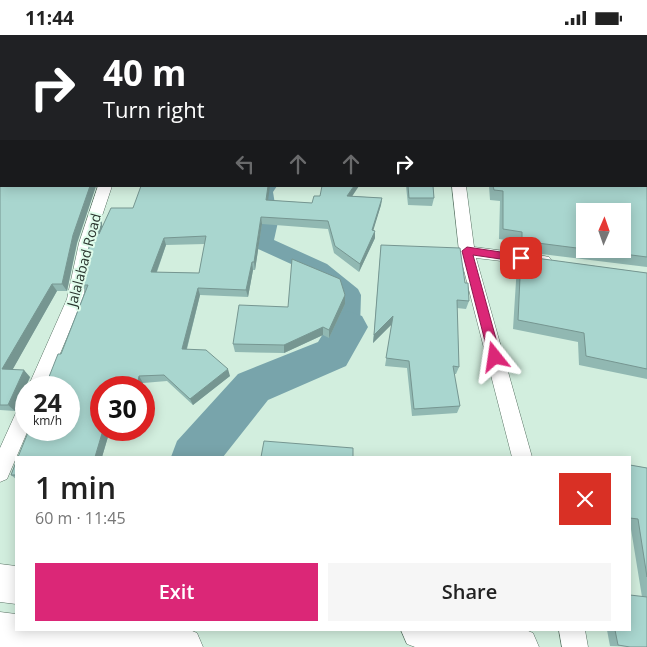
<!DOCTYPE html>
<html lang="en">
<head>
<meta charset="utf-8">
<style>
  body { margin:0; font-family:"Open Sans",sans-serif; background:#f6f6f6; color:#222; height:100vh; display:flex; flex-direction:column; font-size:19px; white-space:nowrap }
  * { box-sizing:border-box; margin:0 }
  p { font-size:16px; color:#767676 }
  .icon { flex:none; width:28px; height:28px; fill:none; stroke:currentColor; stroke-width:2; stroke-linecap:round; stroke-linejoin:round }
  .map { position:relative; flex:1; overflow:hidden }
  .drawer { position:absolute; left:15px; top:421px; width:616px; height:175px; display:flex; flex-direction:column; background:#fff; border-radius:0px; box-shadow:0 2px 12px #0003 }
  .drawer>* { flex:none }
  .hud { position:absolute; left:0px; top:0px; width:648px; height:152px; box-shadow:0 2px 12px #0003; background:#202124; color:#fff; overflow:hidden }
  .needle { width:32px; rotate:2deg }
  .tools { position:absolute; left:576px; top:168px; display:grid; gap:10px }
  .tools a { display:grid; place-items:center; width:55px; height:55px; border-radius:0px; background:#fff; box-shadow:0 2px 12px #0003; font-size:25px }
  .speed { position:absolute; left:15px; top:341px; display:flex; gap:10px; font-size:25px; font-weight:700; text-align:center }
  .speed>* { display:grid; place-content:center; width:65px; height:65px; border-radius:50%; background:#fff; box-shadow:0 2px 12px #0003; line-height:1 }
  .speed small { font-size:12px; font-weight:400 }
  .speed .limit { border:8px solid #d22; background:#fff; color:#111 }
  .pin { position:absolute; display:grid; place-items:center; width:42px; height:42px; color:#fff; margin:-21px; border-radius:10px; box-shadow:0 2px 8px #0006 }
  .me { position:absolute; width:55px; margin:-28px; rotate:345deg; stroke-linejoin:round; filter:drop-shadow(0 0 4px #0008) }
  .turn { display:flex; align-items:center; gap:18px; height:105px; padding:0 20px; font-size:22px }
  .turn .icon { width:65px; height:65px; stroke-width:2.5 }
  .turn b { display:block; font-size:35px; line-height:42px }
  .lanes { display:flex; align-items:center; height:48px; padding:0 20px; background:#0003; justify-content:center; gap:25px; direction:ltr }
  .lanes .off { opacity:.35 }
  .round { display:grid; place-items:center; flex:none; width:52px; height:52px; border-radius:0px; background:#f6f6f6 }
  .headline { display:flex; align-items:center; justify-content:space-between; height:85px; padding:0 20px }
  h1 { font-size:30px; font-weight:600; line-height:38px }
  .primary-button { display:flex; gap:10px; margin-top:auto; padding:10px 20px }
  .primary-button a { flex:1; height:58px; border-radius:0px; background:#db2777; color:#fff; font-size:20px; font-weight:600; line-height:58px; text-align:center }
  .primary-button a+a { background:#f6f6f6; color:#222 }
  .status { display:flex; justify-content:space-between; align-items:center; height:35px; padding:0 25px; background:#fff; direction:ltr }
  .status svg { height:14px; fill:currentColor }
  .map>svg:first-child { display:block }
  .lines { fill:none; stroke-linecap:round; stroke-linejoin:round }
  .canal { fill:#78a4ab; fill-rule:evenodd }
  .river { fill:#78a4ab; fill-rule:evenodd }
  .minor-casing { stroke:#5a7365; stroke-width:1 }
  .primary-casing { stroke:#5a7365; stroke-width:1 }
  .minor { fill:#fff; fill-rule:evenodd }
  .primary { fill:#fff; fill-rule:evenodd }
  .wall { fill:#91b8b2; fill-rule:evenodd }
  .shaded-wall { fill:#769691 }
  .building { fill:#a9d6cf; stroke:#769691; fill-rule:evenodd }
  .route { fill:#db2777; stroke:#8e194d }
  .labels { text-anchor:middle; stroke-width:4; stroke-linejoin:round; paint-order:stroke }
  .street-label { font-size:14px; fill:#2b362f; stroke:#dffceb }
</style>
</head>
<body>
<div class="status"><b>11:44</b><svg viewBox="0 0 49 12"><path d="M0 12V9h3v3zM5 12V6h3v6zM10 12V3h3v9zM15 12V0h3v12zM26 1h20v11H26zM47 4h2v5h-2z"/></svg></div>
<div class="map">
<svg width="647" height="612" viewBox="0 0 647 612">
  <rect width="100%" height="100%" fill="#d2eede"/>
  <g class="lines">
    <path class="canal" d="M258,151H277L273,157L278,187L274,205L327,229L358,254L361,260L360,292L356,299L348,301L340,299L336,292L339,263L313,239L256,213L253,208L258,187L255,156Z"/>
    <path class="river" d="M348,276L362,281L368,292L346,331L268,365L223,422H171L177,406L238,339L318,307L334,281Z"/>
    <g class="minor-casing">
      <path id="minor" d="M446,0H456V1H446Z
        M98,151H112L93,208L83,264L46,352H28L67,264L79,208Z
        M452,151H466L474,212L544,221L549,222L552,226L549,230L544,231L476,223L532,422H512L459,216Z
        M26,368V395H28L7,444L0,447V413L19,371Z
        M559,595H585L588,612H562Z"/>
    </g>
    <g class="primary-casing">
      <path id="primary" d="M0,529L16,531V569L0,567Z
        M0,577L16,579V595H190L197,598L203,612H0Z
        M401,595H526L533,598L539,612H415L407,609Z"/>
    </g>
    <use href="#minor" class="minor"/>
    <use href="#primary" class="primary"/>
  </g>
  <path class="wall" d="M474,0H647V232L517,216L518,207L499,204L500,166L490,165L489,151H646V1H474Z
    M0,147L1,151H96L77,208L67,256H57L12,335L30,342L15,376L0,375Z
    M406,151H433L434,163L432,171L408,170Z
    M352,161L382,163L381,170L373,195L375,203L359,237L334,218L328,194L262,189L255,235H253L248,262L200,260L187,314L230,341L193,370L167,346L143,348L141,352H101L110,395L102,422H18L61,319L85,256L82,250L98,180L102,188V193L133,173L268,165L312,168ZM205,209L199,238L157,237L166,210Z
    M381,210L465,248L469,266L466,274L457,273L459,332L456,339H454L460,371L457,378L412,381L407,333L385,331L392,289L373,308Z
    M521,221L647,238V344L579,330L578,307L513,294L517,230Z
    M345,269L329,303L323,300L284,318L235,317L233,309L288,272Z
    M16,427V444L11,440Z
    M630,430L647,433V612L610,611L607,595H630L642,562L630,488Z"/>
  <path class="shaded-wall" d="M340,0H349L347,1H338Z
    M1,115V136L0,140V119Z
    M90,151H96L77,208L67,256L62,249L73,200Z
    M268,151H270L267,173L266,165Z
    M354,151H359L347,169V161Z
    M382,163L381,170L371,203L372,195Z
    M98,180L102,188L103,207L99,199Z
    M261,182L262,189L255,235L254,227Z
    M375,196V203L359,237L360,229Z
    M164,203L166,210L154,244L151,237Z
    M252,227L253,235L248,262L246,255Z
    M52,249L57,256L9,341L2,334Z
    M198,253L200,260L185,320L182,314Z
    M345,260V269L329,303V295Z
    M393,281L392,289L373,308L374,300Z
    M323,292V300L284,318V310Z
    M228,334L230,341L193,370L190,364Z
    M24,335L30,342L15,376L8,370Z
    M139,341L143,348L141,352L138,346Z
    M118,346L122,352H116Z
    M103,395H110L102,422H95Z"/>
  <path class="building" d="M11,0H340L338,1H10Z
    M366,0H447L446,1H366Z
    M477,0H647V222L522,206V197L503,194V156L494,155L493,151H646V1H477ZM585,176H622V214H585Z
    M0,7H1V115L0,119Z
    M0,147H1V151H90L73,200L62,249H52L2,334L24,335L8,370H0Z
    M141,151H268L266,165L312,168L314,161H320L322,151H354L347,161L382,163L372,195L375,196L360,229L335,211L328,186L261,182L254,227H252L246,255L198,253L182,314L206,315L228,334L190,364L164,340L139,341L138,346H118L116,352H101V395H103L95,422H18L29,395H69V352H45L58,319H61L88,250H82L91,201L98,180L99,199L111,173H133ZM206,201L199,238L151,237L164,203Z
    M408,151H433L434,163H409Z
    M381,210L460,213L465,248H468L469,266L457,265L459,332L453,331L460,371L414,374L409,326L386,323L393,281L374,300Z
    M521,221L647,238V334L586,321L584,298L518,285Z
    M292,224L340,244L345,260L329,295L323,292L284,310L233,309L239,270L288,272Z
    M264,406L353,413V422H261Z
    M16,427V440H11Z
    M630,430L647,433V542L638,484L630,483Z
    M630,560L647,562V612H630L618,610L615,595H630Z"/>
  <path class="route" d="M467,212L521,220L526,223L521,227L473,220L501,322L499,325H491L489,322L462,216Z"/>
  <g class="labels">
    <g class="street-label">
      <text transform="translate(84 225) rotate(-75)" y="5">Jalalabad Road</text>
    </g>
  </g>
</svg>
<div class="tools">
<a><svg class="needle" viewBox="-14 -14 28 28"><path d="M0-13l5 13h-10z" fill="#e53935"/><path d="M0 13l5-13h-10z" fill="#767676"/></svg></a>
</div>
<div class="speed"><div>24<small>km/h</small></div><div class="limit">30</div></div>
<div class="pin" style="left:521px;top:223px;background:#d93025"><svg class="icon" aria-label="arrive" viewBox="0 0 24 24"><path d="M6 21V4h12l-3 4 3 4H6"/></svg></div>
<svg class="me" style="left:495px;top:322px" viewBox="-20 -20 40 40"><path d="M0-17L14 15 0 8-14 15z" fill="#db2777" stroke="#fff" stroke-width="4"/></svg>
<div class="hud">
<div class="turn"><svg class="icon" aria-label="right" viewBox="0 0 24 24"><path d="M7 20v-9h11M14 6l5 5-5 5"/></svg><div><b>40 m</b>Turn right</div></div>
<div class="lanes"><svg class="icon off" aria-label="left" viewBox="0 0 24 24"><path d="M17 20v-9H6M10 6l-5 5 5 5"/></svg><svg class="icon off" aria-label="ahead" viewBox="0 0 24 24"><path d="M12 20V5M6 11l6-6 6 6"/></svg><svg class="icon off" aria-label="ahead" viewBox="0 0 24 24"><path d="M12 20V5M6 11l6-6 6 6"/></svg><svg class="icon" aria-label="right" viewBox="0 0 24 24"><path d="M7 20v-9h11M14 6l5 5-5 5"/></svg></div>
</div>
<section class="drawer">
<div class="headline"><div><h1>1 min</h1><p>60 m · 11:45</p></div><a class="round" style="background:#d93025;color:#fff"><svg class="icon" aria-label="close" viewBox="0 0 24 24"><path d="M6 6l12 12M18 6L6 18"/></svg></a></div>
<div class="primary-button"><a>Exit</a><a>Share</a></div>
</section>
</div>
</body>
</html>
